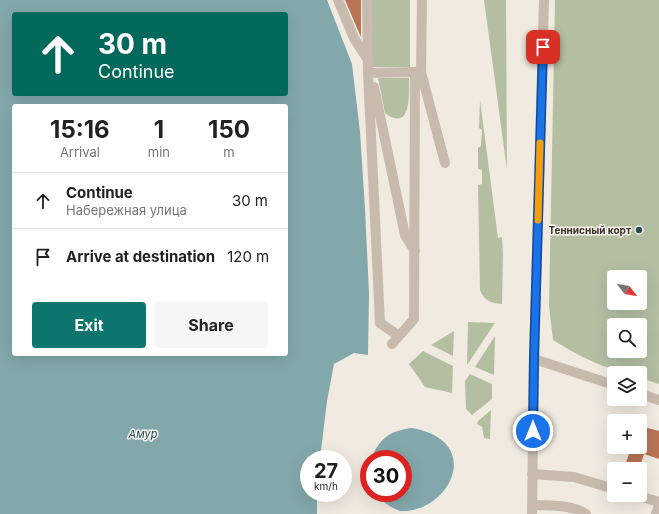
<!DOCTYPE html>
<html lang="en">
<head>
<meta charset="utf-8">
<style>
  body { margin:0; font-family:Inter,sans-serif; background:#f6f6f6; color:#222; height:100vh; display:flex; flex-direction:column; font-size:15px; white-space:nowrap }
  * { box-sizing:border-box; margin:0 }
  p { font-size:13px; color:#767676 }
  .icon { flex:none; width:22px; height:22px; fill:none; stroke:currentColor; stroke-width:2; stroke-linecap:round; stroke-linejoin:round }
  .map { position:relative; flex:1; overflow:hidden }
  .panel { position:absolute; left:12px; top:104px; width:276px; height:252px; display:flex; flex-direction:column; background:#fff; border-radius:4px; box-shadow:0 4px 16px #0002 }
  .panel>* { flex:none }
  .guide { position:absolute; left:12px; top:12px; width:276px; height:84px; border-radius:4px; box-shadow:0 4px 16px #0002; background:#00695c; color:#fff; overflow:hidden }
  .needle { width:26px; rotate:121deg }
  .tools { position:absolute; left:607px; top:270px; display:grid; gap:8px }
  .tools a { display:grid; place-items:center; width:40px; height:40px; border-radius:4px; background:#fff; box-shadow:0 4px 16px #0002; font-size:20px }
  .speed { position:absolute; left:300px; top:450px; display:flex; gap:8px; font-size:20px; font-weight:700; text-align:center }
  .speed>* { display:grid; place-content:center; width:52px; height:52px; border-radius:50%; background:#fff; box-shadow:0 4px 16px #0002; line-height:1 }
  .speed small { font-size:10px; font-weight:400 }
  .speed .limit { border:6px solid #d22; background:#fff; color:#111 }
  .pin { position:absolute; display:grid; place-items:center; width:34px; height:34px; color:#fff; margin:-17px; border-radius:8px; box-shadow:0 2px 6px #0006 }
  .me { position:absolute; width:44px; margin:-22px; rotate:0deg; stroke-linejoin:round; filter:drop-shadow(0 0 3px #0008) }
  .turn { display:flex; align-items:center; gap:14px; height:84px; padding:0 20px; font-size:18px }
  .turn .icon { width:52px; height:52px; stroke-width:2.5 }
  .turn b { display:block; font-size:28px; line-height:34px }
  .eta { display:flex; justify-content:space-evenly; align-items:center; height:68px; text-align:center }
  .eta b { font-size:24px; font-weight:700; line-height:28px }
  .primary-button { display:flex; gap:8px; margin-top:auto; padding:8px 20px }
  .primary-button a { flex:1; height:46px; border-radius:4px; background:#0f766e; color:#fff; font-size:16px; font-weight:700; line-height:46px; text-align:center }
  .primary-button a+a { background:#f6f6f6; color:#222 }
  ul { padding:0; list-style:none }
  li { display:flex; align-items:center; gap:12px; height:56px; padding:0 20px; border-top:1px solid #e0e0e0 }
  li div { flex:1 }
  li b { display:block; font-size:15px }
  li em { font-style:normal }
  .map>svg:first-child { display:block }
  .green { fill:#b4bfa2; fill-rule:evenodd }
  .water { fill:#83a8ac; fill-rule:evenodd }
  .building { fill:#ba7456 }
  .lines { fill:none; stroke-linecap:round; stroke-linejoin:round }
  .minor { stroke:#c8bbae; stroke-width:10 }
  .route-casing { stroke:#114b97; stroke-width:10 }
  .route { stroke:#1a73e8; stroke-width:7 }
  .slow { stroke:#f59e0b; stroke-width:7 }
  .poi-dot { fill:#255055; stroke:#f9f4ed; stroke-width:1.5 }
  .labels { text-anchor:middle; stroke-width:3; stroke-linejoin:round; paint-order:stroke }
  .poi-label { font-size:10px; font-weight:bold; fill:#38302b; stroke:#f9f4ed; text-anchor:end }
  .water-label { font-size:11px; font-style:italic; fill:#255055; stroke:#f9f4ed }
</style>
</head>
<body>
<div class="map">
<svg width="659" height="514" viewBox="0 0 659 514">
  <rect width="100%" height="100%" fill="#f1eae1"/>
  <path class="green" d="M371,0H410V67H372Z
    M484,0H506L507,170Z
    M555,0H659V384L640,378V373C609,373 579,356 553,340L549,306ZM614,277H640V303H614ZM614,325H640V351H614Z
    M378,78H409C409,93 412,133 385,113Z
    M480,100L498,238L502,237L503,254L502,304C491,303 484,301 480,290L478,185L482,184V170L478,169V148L481,146L482,130L479,128Z
    M468,322L495,323L467,365Z
    M454,331L453,356L431,345Z
    M495,336L494,375L475,367Z
    M423,351L453,366L452,393L425,387L409,364Z
    M470,374L492,384V399L472,415L466,409L465,381Z
    M491,410L490,439L484,438L482,427L477,424L478,421Z"/>
  <path class="water" d="M0,0H327L352,64L360,132L365,209L369,293L368,355L354,353L334,364L327,401L320,459H309V493H317V514H0ZM14,14H286V94H14ZM14,106H286V354H14Z
    M412,428C486,441 449,514 400,511C390,507 382,502 376,493H403V459H371C380,438 389,431 412,428Z"/>
  <path class="building" d="M345,0H361V37L360,35Z
    M640,426L659,431V459L644,454L639,469H634L625,466L631,447H640Z"/>
  <g class="lines">
    <path class="minor" d="M338,0L354,38L368,60
      M367,0L368,73L415,72
      M421,72L445,163
      M368,73L380,323L399,336
      M374,87L405,235L415,251
      M392,344L414,319L415,72H421L422,0
      M534,359L614,385
      M640,394L659,400
      M532,474L574,477L614,489
      M635,495L659,502
      M532,505C550,506 570,504 586,514
      M532,514L534,359L544,0
      M656,514L659,506"/>
  </g>
  <g class="lines">
    <g class="route-casing">
      <path id="route" d="M533,431L534,358L543,47"/>
    </g>
    <use href="#route" class="route"/>
    <path class="slow" d="M538,220L540,143"/>
  </g>
  <circle class="poi-dot" cx="639" cy="230" r="4"/>
  <g class="labels">
    <g class="poi-label">
      <text x="631" y="234">Теннисный корт</text>
    </g>
    <g class="water-label">
      <text x="143" y="438">Амур</text>
    </g>
  </g>
</svg>
<div class="tools">
<a><svg class="needle" viewBox="-14 -14 28 28"><path d="M0-13l5 13h-10z" fill="#e53935"/><path d="M0 13l5-13h-10z" fill="#767676"/></svg></a>
<a><svg class="icon" aria-label="search" viewBox="0 0 24 24"><circle cx="10" cy="10" r="6"/><path d="M15 15l6 6"/></svg></a>
<a><svg class="icon" aria-label="layers" viewBox="0 0 24 24"><path d="M12 4l9 5-9 5-9-5zM3 14l9 5 9-5"/></svg></a>
<a>+</a>
<a>−</a>
</div>
<div class="speed"><div>27<small>km/h</small></div><div class="limit">30</div></div>
<div class="pin" style="left:543px;top:47px;background:#d93025"><svg class="icon" aria-label="arrive" viewBox="0 0 24 24"><path d="M6 21V4h12l-3 4 3 4H6"/></svg></div>
<svg class="me" style="left:533px;top:431px" viewBox="-20 -20 40 40"><circle r="17" fill="#1a73e8" stroke="#fff" stroke-width="3"/><path d="M0-11L8 9 0 5-8 9z" fill="#fff"/></svg>
<div class="guide">
<div class="turn"><svg class="icon" aria-label="ahead" viewBox="0 0 24 24"><path d="M12 20V5M6 11l6-6 6 6"/></svg><div><b>30 m</b>Continue</div></div>
</div>
<section class="panel">
<div class="eta">
<div><b>15:16</b><p>Arrival</p></div>
<div><b>1</b><p>min</p></div>
<div><b>150</b><p>m</p></div>
</div>
<ul>
<li><svg class="icon" aria-label="ahead" viewBox="0 0 24 24"><path d="M12 20V5M6 11l6-6 6 6"/></svg><div><b>Continue</b><p>Набережная улица</p></div><em>30 m</em></li>
<li><svg class="icon" aria-label="arrive" viewBox="0 0 24 24"><path d="M6 21V4h12l-3 4 3 4H6"/></svg><div><b>Arrive at destination</b></div><em>120 m</em></li>
</ul>
<div class="primary-button"><a>Exit</a><a>Share</a></div>
</section>
</div>
</body>
</html>
